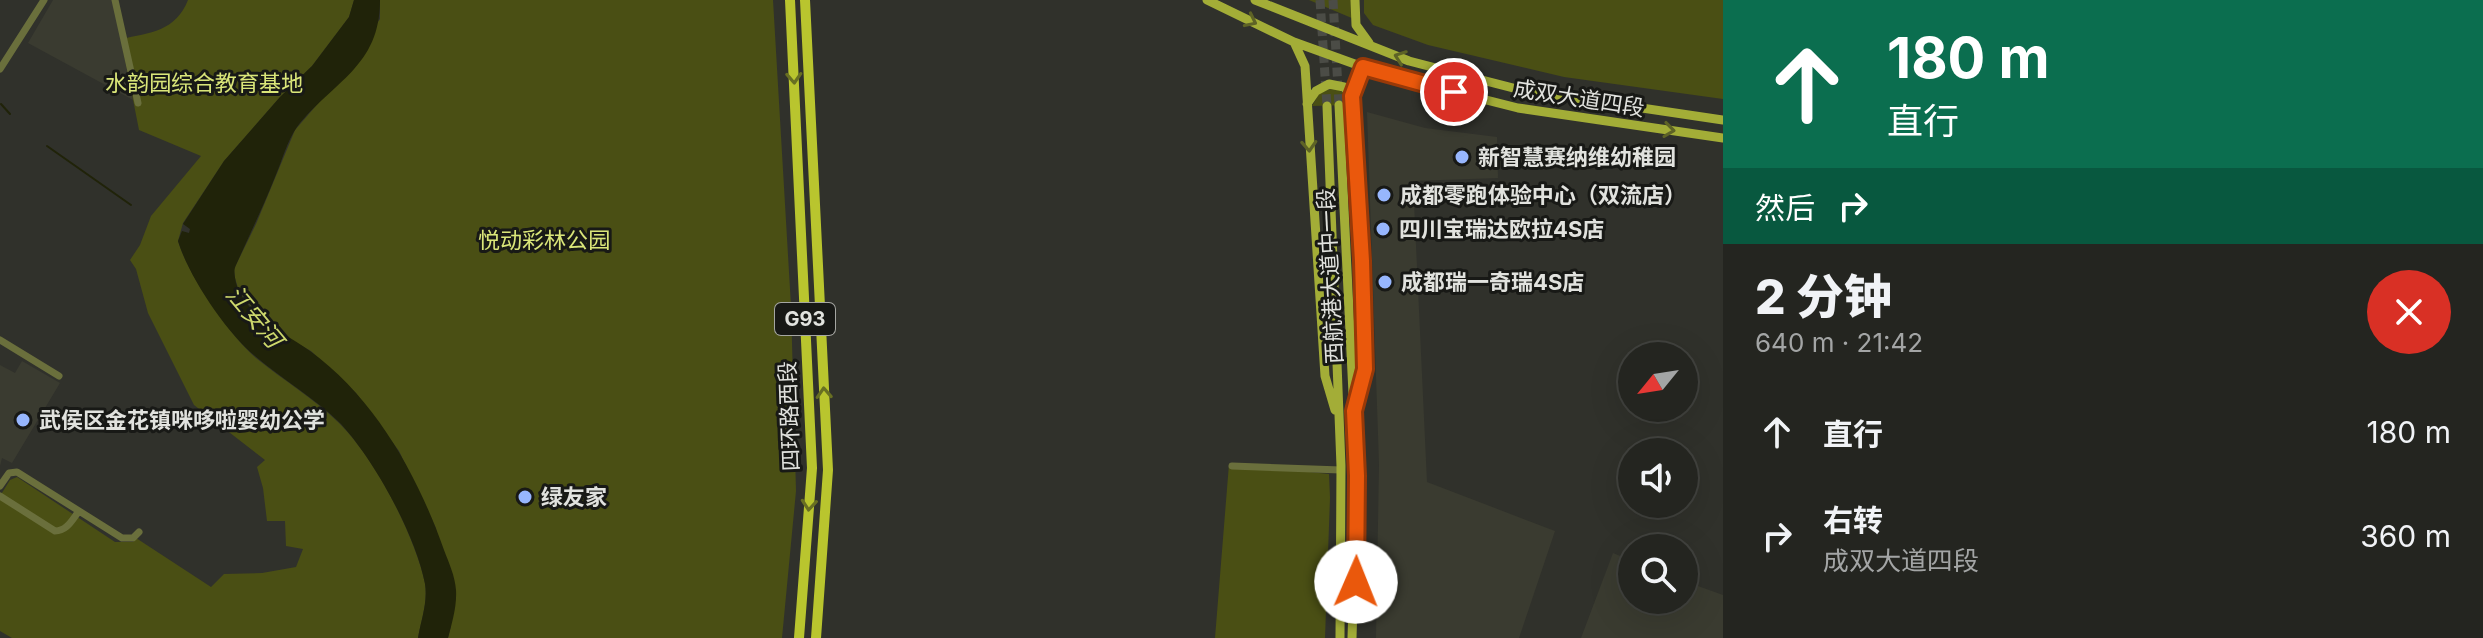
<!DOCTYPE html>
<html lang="zh">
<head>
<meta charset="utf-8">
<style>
  body { margin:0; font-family:Inter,"Noto Sans SC",sans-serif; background:#2c2d29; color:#f1f3f6; height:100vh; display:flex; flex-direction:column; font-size:30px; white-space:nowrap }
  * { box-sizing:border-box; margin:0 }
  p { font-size:26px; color:#a3a5a5 }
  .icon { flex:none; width:44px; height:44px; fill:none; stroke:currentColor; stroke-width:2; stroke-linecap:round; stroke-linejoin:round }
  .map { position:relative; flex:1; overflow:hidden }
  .sheet { display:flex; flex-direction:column; background:#242520; width:760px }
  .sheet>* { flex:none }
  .top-card { background:#0b6e4f; color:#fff; overflow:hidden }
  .needle { width:52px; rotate:240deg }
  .buttons { position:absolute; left:1618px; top:342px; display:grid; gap:16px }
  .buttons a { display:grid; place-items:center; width:80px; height:80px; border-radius:50%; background:#242520; box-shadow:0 8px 32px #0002,0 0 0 2px #41423e; font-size:40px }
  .pin { position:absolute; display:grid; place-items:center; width:68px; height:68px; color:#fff; margin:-34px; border:4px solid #fff; border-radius:50%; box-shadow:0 2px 8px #0007 }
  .me { position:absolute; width:88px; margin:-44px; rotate:1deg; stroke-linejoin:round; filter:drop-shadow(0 0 6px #0008) }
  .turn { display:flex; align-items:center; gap:28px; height:168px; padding:0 32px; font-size:36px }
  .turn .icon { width:104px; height:104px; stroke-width:2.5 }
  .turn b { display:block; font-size:56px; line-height:68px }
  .then { display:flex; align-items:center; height:76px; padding:0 32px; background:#0003; gap:16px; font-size:30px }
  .round { display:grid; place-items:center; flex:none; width:84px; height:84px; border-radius:42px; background:#2c2d29 }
  .head { display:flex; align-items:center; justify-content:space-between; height:136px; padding:0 32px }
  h1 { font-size:48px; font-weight:800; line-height:60px }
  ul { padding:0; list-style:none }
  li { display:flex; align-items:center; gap:24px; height:104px; padding:0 32px }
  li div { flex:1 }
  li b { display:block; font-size:30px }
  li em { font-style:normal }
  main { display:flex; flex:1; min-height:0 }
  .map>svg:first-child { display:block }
  .built { fill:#3a3b30 }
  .green { fill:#4a4f14 }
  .water { fill:#202309 }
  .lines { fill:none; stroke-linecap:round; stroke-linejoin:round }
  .stream { stroke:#202309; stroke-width:2 }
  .major-tunnel { stroke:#4b4c46; stroke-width:9; stroke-dasharray:9 4.5; stroke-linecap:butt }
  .minor { stroke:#6a6f3c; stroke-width:7 }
  .major { stroke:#a3ad37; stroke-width:9 }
  .highway { stroke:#b9c52e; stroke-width:10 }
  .oneway { stroke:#5e6326 }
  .oneway2 { stroke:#686f22 }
  .route-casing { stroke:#983908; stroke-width:20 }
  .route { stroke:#ea580c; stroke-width:14 }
  .poi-dot { fill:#97b6fd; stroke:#181916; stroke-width:3 }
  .labels { text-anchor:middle; stroke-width:6; stroke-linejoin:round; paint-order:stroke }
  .shield { fill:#181916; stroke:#a5a6a2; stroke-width:2 }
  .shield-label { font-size:20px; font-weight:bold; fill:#e1e2de }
  .park-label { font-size:22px; fill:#dae679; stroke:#181916 }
  .street-label { font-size:22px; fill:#e1e2de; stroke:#181916 }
  .poi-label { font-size:22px; font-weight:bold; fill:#e1e2de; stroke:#181916; text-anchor:start }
  .water-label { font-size:24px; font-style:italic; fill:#cdd86c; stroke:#181916 }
</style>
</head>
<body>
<main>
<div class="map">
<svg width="1723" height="638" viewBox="0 0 1723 638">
  <rect width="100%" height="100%" fill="#30312b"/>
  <path class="built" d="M53,0H113L133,100L28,43Z
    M1367,112L1425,128L1497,137L1498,178L1413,181L1427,482L1555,531L1519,638H1376L1379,464Z
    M22,361L60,383L12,463L2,458L0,466V365L15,373Z
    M1613,553L1632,561V600H1684V581L1723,595V638H1581Z"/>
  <path class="green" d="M188,0H354L349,17L312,66L280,97L224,161L183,223L178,241C188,275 229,335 256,358C283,380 313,398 338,422C375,458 414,534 425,583C428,602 421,620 418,638H12L0,631V496L10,480L17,477L115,542H133L136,538L211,587L224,574L262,573L296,567L303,549L286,546L285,521H267L263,488L257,467L265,460L194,405L148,313L136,269L130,260L140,245L151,216L201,156L139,130L121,39C150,33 176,31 188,0Z
    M380,0H773L791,306L796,491L782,638H448L451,626L436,528L399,451L356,393L311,351L284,336L252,308L239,291L235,278L234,269L256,224L295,130L321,100L380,19Z
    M1309,0H1353L1354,19Z
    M1364,0H1723V99L1564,77L1428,45L1373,25L1364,13Z
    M1331,88C1342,90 1347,94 1351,105L1312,106L1320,92Z
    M1229,464L1329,474L1330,498L1325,638H1215Z"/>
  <path class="water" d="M354,0H380C380,67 333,81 297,127C287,141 282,161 275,177C263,207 249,236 236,265C233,271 235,277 236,283C245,315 285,333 310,351C375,398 418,476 444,550C449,563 455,576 456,590C457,606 452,623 448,638H418C421,620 428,602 425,584C416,535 374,460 341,424C315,398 283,380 255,356C226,332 189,277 178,241L182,231L189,233L190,229L183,224L224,161L280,97L312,66L349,17Z"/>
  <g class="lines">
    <path class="stream" d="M1,104L10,114
      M47,146L131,205"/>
    <path class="major-tunnel" d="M1320,0L1327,106
      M1333,0L1339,105"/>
    <path class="minor" d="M115,0L138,103
      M0,69L44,0
      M0,340L59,376
      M1232,466L1341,470
      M0,486L9,473L17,472L122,538H133L139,532
      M0,496L55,531C67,531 72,520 79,511"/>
    <path class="major" d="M1207,0L1294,42L1363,67L1407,80L1518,108L1723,138
      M1255,0L1409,61L1482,80L1521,90L1723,120
      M1355,0L1356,25L1369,43
      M1294,42L1305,66L1325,376L1335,410
      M1307,104L1316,91L1329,84L1344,87L1352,96
      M1339,105L1357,476L1352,638
      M1327,106L1341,466L1340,638
      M1357,400L1365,369L1362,261L1352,96L1363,67"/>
    <path class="highway" d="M790,0L812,468L799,638
      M805,0L828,470L816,638"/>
  </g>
  <defs><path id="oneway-chevron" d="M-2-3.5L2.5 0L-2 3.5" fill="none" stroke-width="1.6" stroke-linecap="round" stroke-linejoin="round" transform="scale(2)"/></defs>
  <g class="oneway">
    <use href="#oneway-chevron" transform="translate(1251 21) rotate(26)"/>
    <use href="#oneway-chevron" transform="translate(1400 57) rotate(-160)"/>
    <use href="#oneway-chevron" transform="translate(1669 130) rotate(8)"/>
    <use href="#oneway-chevron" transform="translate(1309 146) rotate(87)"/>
  </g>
  <g class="oneway2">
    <use href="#oneway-chevron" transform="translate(794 78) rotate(87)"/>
    <use href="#oneway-chevron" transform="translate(824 393) rotate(-93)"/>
    <use href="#oneway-chevron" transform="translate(809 505) rotate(95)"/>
  </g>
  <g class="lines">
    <g class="route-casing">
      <path id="route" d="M1356,582L1357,476L1354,411L1365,369L1362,261L1352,96L1363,67L1454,92"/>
    </g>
    <use href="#route" class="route"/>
  </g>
  <g class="poi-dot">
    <circle cx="1462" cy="157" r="8"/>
    <circle cx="1384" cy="195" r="8"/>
    <circle cx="1383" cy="229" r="8"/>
    <circle cx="1385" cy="282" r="8"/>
    <circle cx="23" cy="420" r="8"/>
    <circle cx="525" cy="497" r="8"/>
  </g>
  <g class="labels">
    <rect class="shield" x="775" y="303" width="60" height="32" rx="6"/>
    <g class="shield-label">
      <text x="805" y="326">G93</text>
    </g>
    <g class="park-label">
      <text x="204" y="91">水韵园综合教育基地</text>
      <text x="544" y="248">悦动彩林公园</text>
    </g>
    <g class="street-label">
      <text transform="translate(1579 98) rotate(9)" y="8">成双大道四段</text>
      <text transform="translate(1330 276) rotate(-93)" y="8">西航港大道中一段</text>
      <text transform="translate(789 416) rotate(-92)" y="8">四环路西段</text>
    </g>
    <g class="poi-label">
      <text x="1478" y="165">新智慧赛纳维幼稚园</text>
      <text x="1400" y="203">成都零跑体验中心（双流店）</text>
      <text x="1399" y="237">四川宝瑞达欧拉4S店</text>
      <text x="1401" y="290">成都瑞一奇瑞4S店</text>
      <text x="39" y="428">武侯区金花镇咪哆啦婴幼公学</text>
      <text x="541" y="505">绿友家</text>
    </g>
    <g class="water-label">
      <text transform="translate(254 317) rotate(50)" y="8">江安河</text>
    </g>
  </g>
</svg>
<div class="buttons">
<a><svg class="needle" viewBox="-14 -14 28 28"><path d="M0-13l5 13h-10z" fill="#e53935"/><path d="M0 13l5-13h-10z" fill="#a3a5a5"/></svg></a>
<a><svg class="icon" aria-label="sound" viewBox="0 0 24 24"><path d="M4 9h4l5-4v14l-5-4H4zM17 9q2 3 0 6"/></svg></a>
<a><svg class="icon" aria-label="search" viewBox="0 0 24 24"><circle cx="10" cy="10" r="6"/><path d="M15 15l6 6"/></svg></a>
</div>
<div class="pin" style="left:1454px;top:92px;background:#d93025"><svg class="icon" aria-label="arrive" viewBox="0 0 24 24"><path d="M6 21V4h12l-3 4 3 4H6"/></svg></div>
<svg class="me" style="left:1356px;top:582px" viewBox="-20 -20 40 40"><circle r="19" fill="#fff"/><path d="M0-13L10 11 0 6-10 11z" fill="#ea580c"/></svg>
</div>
<section class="sheet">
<div class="top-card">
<div class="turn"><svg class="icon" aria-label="ahead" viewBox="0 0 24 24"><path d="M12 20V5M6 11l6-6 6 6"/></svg><div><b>180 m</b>直行</div></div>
<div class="then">然后<svg class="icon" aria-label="right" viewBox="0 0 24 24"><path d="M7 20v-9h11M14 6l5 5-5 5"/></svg></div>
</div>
<div class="head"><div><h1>2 分钟</h1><p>640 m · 21:42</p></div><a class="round" style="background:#d93025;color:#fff"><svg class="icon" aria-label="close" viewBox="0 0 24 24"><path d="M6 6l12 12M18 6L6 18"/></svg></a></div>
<ul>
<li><svg class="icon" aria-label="ahead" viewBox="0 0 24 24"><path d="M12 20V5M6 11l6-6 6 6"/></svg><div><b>直行</b></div><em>180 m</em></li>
<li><svg class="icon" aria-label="right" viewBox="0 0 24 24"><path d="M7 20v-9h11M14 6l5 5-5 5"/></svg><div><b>右转</b><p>成双大道四段</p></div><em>360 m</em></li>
</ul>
</section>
</main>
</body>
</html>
